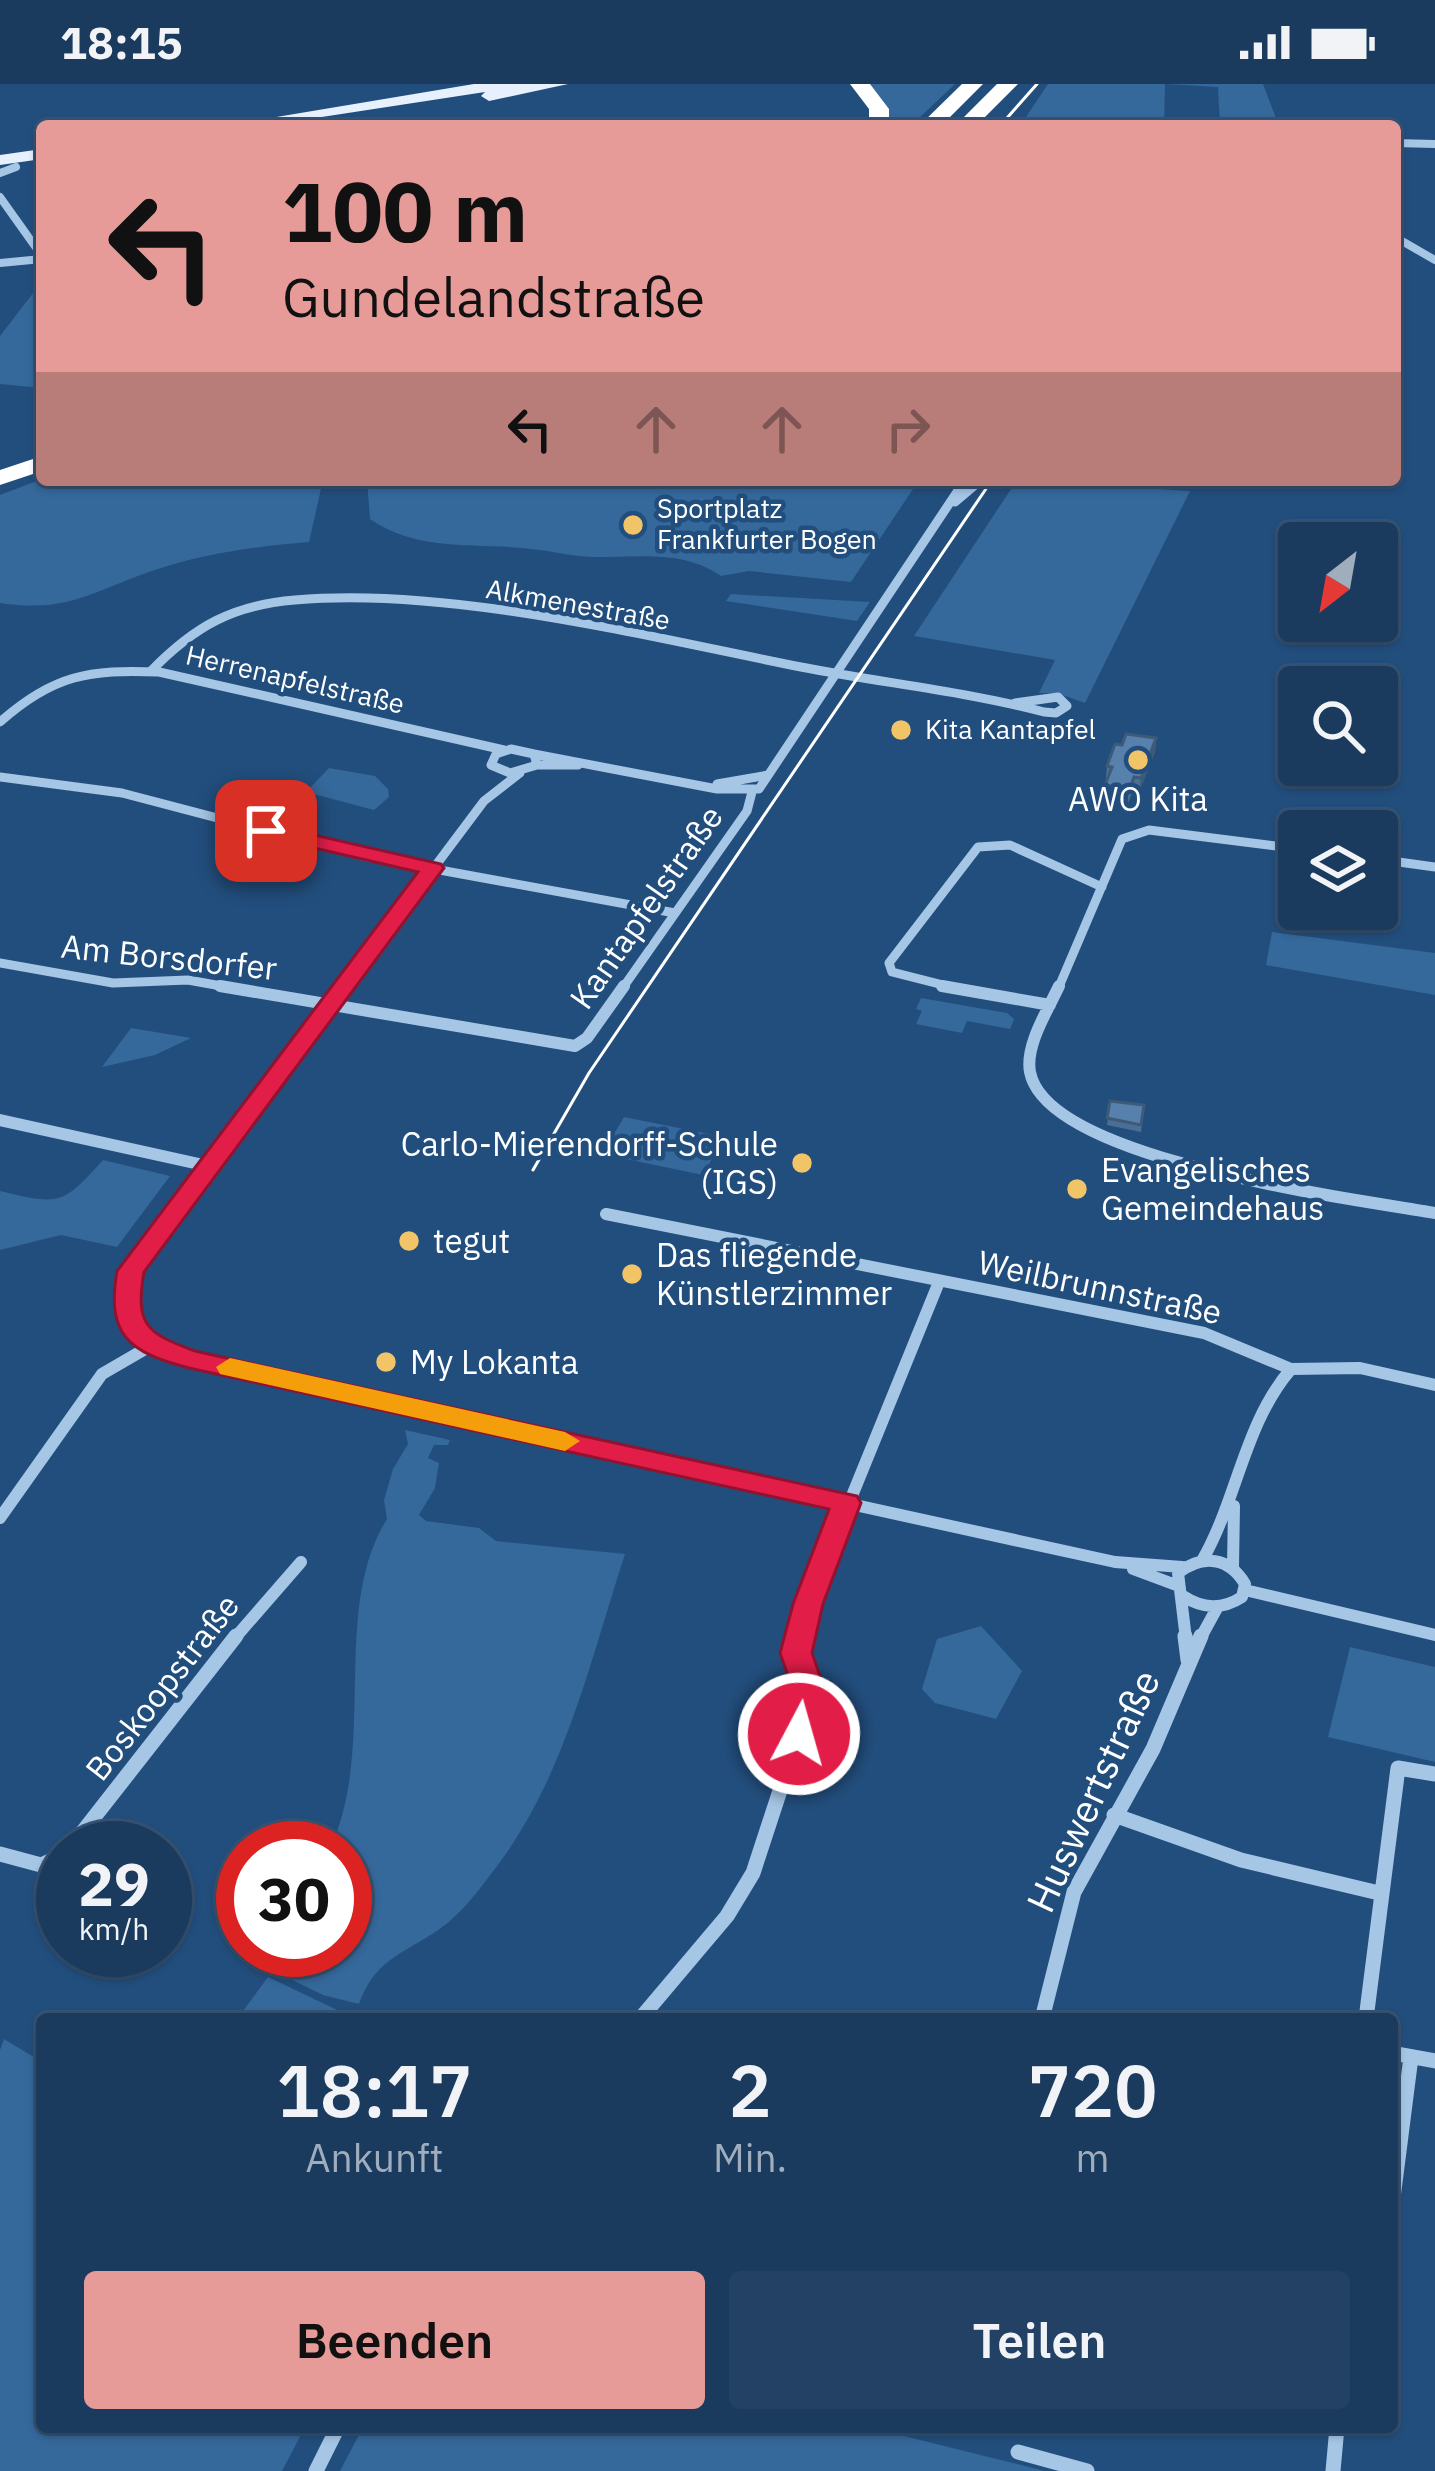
<!DOCTYPE html>
<html lang="de">
<head>
<meta charset="utf-8">
<style>
  body { margin:0; font-family:"IBM Plex Sans",sans-serif; background:#234164; color:#f1f3f6; height:100vh; display:flex; flex-direction:column; font-size:45px; white-space:nowrap }
  * { box-sizing:border-box; margin:0 }
  p { font-size:39px; color:#9fadbc }
  .icon { flex:none; width:66px; height:66px; fill:none; stroke:currentColor; stroke-width:2; stroke-linecap:round; stroke-linejoin:round }
  .map { position:relative; flex:1; overflow:hidden }
  .panel { position:absolute; left:36px; top:1929px; width:1362px; height:420px; display:flex; flex-direction:column; background:#1a3a5e; border-radius:12px; box-shadow:0 3px 9px #0004,0 0 0 3px #385473 }
  .panel>* { flex:none }
  .banner { position:absolute; left:36px; top:36px; width:1365px; height:366px; border-radius:12px; box-shadow:0 3px 9px #0004,0 0 0 3px #385473; background:#e69b98; color:#111; overflow:hidden }
  .needle { width:78px; rotate:211deg }
  .controls { position:absolute; left:1278px; top:438px; display:grid; gap:24px }
  .controls a { display:grid; place-items:center; width:120px; height:120px; border-radius:12px; background:#1a3a5e; box-shadow:0 3px 9px #0004,0 0 0 3px #385473; font-size:60px }
  .speed { position:absolute; left:36px; top:1737px; display:flex; gap:24px; font-size:60px; font-weight:700; text-align:center }
  .speed>* { display:grid; place-content:center; width:156px; height:156px; border-radius:50%; background:#1a3a5e; box-shadow:0 3px 9px #0004,0 0 0 3px #385473; line-height:1 }
  .speed small { font-size:30px; font-weight:400 }
  .speed .limit { border:18px solid #d22; background:#fff; color:#111 }
  .pin { position:absolute; display:grid; place-items:center; width:102px; height:102px; color:#fff; margin:-51px; border-radius:24px; box-shadow:0 6px 18px #0006 }
  .me { position:absolute; width:132px; margin:-66px; rotate:6deg; stroke-linejoin:round; filter:drop-shadow(0 0 9px #0008) }
  .turn { display:flex; align-items:center; gap:42px; height:252px; padding:0 48px; font-size:54px }
  .turn .icon { width:156px; height:156px; stroke-width:2.5 }
  .turn b { display:block; font-size:84px; line-height:102px }
  .lanes { display:flex; align-items:center; height:114px; padding:0 48px; background:#0003; justify-content:center; gap:60px; direction:ltr }
  .lanes .off { opacity:.35 }
  .eta { display:flex; justify-content:space-evenly; align-items:center; height:204px; text-align:center }
  .eta b { font-size:72px; font-weight:600; line-height:84px }
  .primary-button { display:flex; gap:24px; margin-top:auto; padding:24px 48px }
  .primary-button a { flex:1; height:138px; border-radius:12px; background:#e69b98; color:#111; font-size:48px; font-weight:600; line-height:138px; text-align:center }
  .primary-button a+a { background:#234164; color:#f1f3f6 }
  .status { display:flex; justify-content:space-between; align-items:center; height:84px; padding:0 60px; background:#1a3a5e; direction:ltr }
  .status svg { height:33px; fill:currentColor }
  .map>svg:first-child { display:block }
  .green { fill:#35689b }
  .lines { fill:none; stroke-linecap:round; stroke-linejoin:round }
  .minor-far3 { stroke:#a6c6e6; stroke-width:8 }
  .minor-far2 { stroke:#a6c6e6; stroke-width:9 }
  .minor-far1 { stroke:#a6c6e6; stroke-width:12 }
  .minor { stroke:#a6c6e6; stroke-width:15 }
  .primary { fill:#e7f0fd; fill-rule:evenodd }
  .motorway { fill:#fff; fill-rule:evenodd }
  .tram { stroke:#fff; stroke-width:3 }
  .wall { fill:#4b6f94 }
  .shaded-wall { fill:#3d5a78 }
  .building { fill:#5781ac; stroke:#3d5a78; stroke-width:3 }
  .route { fill:#e11d48; stroke:#92132f; stroke-width:3 }
  .slow { fill:#f59e0b }
  .poi-dot { fill:#f2c468; stroke:#224e7d; stroke-width:4.5 }
  .labels { text-anchor:middle; stroke-width:9; stroke-linejoin:round; paint-order:stroke }
  .far-poi-label { font-size:27px; fill:#fff; stroke:#224e7d; text-anchor:start }
  .far-street-label { font-size:27px; fill:#fff; stroke:#224e7d }
  .poi-label { font-size:33px; fill:#fff; stroke:#224e7d; text-anchor:start }
  .street-label { font-size:33px; fill:#fff; stroke:#224e7d }
  .near-street-label { font-size:39px; fill:#fff; stroke:#224e7d }
</style>
</head>
<body>
<div class="status"><b>18:15</b><svg viewBox="0 0 49 12"><path d="M0 12V9h3v3zM5 12V6h3v6zM10 12V3h3v9zM15 12V0h3v12zM26 1h20v11H26zM47 4h2v5h-2z"/></svg></div>
<div class="map">
<svg width="1435" height="2387" viewBox="0 0 1435 2387">
  <rect width="100%" height="100%" fill="#224e7d"/>
  <path class="green" d="M866,0H955L918,35L887,33Z
    M1048,0H1263L1279,42H1220L1218,3L1165,0L1164,42L1024,36Z
    M37,204H42V304L0,300V252Z
    M42,395V396H323L309,458C260,462 208,469 161,484C96,504 73,530 0,519V411Z
    M367,396H919L851,498L749,487L721,492C685,466 638,473 595,473C574,473 553,467 531,465C476,458 419,469 370,435Z
    M1017,396L1190,407L1085,619L1057,609H1039L1055,576L914,552Z
    M731,510L870,518L857,537L726,517Z
    M329,684L375,692L388,705L389,713L374,726L306,708Z
    M1272,848L1435,869V911L1266,881Z
    M921,914L1007,929L1014,935L1010,945L967,937L962,949L916,940L922,927L916,925Z
    M131,944L191,954L155,971L102,983Z
    M624,1033L724,1053L703,1091L602,1070Z
    M103,1076L170,1092L117,1163L61,1151L0,1166V1107C59,1121 62,1122 103,1076Z
    M405,1346L450,1356L448,1361H434L428,1374L439,1379L435,1404L419,1431L426,1437L479,1444L496,1457L625,1470C592,1571 567,1683 505,1771C489,1793 467,1824 445,1841C408,1869 376,1872 359,1920L323,1911L272,1886L282,1866H345V1764H330C378,1663 330,1526 387,1435L384,1416L393,1385L408,1360Z
    M981,1542L1022,1587L996,1635L935,1619L922,1605L937,1555Z
    M1350,1563L1435,1583V1678L1328,1653Z
    M268,1893L356,1935H237Z
    M4,1955L42,1978V2343H305L282,2387H0V1966Z
    M363,2343H826L904,2352L1045,2387H340Z"/>
  <g class="lines">
    <path class="minor-far3" d="M1395,59L1435,60
      M0,89L16,83
      M0,113L42,172
      M1395,153L1435,176
      M0,179L42,175"/>
    <path class="minor-far2" d="M955,418L981,396
      M152,586C195,542 233,521 295,516C448,502 649,553 801,583C882,599 964,607 1044,628L1056,629L1067,622L1058,613L1015,619
      M0,638C53,591 89,585 159,588L504,666
      M511,665L534,670L537,681L510,689L491,681L496,670Z
      M534,670L717,705H759L965,396
      M537,681H578
      M0,693L122,709L363,772L675,829
      M717,700L768,691
      M1377,775L1435,783
      M0,879L113,899L188,896L238,905
      M343,905L484,717L520,689
      M622,905L747,727L752,708
      M959,905L892,888L889,879L978,763L1010,761L1102,803
      M1058,905L1122,755L1149,746L1299,765"/>
    <path class="minor-far1" d="M220,902L575,962L587,954L624,902
      M345,902L130,1187C124,1244 138,1255 189,1275L1115,1478L1182,1483
      M942,902L1050,921
      M1059,902C1048,926 1025,961 1030,988C1047,1077 1356,1115 1435,1129
      M0,1036L208,1082
      M606,1130L1204,1249L1291,1285L1360,1284L1435,1301
      M0,1434L102,1290L152,1261
      M1203,1475C1238,1413 1244,1340 1291,1285
      M1233,1483L1234,1422
      M1133,1485L1176,1501
      M1245,1506L1435,1551
      M1183,1512C1203,1525 1222,1526 1242,1513L1245,1500C1229,1473 1203,1470 1178,1489L1186,1555
      M234,1555L301,1478
      M799,1555L808,1520L939,1198
      M1200,1555L1217,1524"/>
    <path class="minor" d="M1185,1552L1188,1576
      M1114,1731L1241,1776L1379,1809
      M70,1764L236,1552
      M0,1770L41,1781L63,1771
      M640,1935L727,1832L753,1789L811,1612L796,1569L800,1552
      M1042,1935L1074,1808L1153,1665L1201,1552
      M1366,1935L1398,1684L1435,1690
      M1392,1969L1435,1977
      M1392,2122L1411,1973
      M1018,2368L1087,2387
      M316,2387L338,2343
      M1333,2387L1337,2343"/>
    <path class="primary" d="M474,0H568L489,17L481,12L485,8L263,42H222Z
      M42,65V75L0,81V71Z"/>
    <path class="motorway" d="M850,0H870L889,25V42H869V25Z
      M962,0H983L941,42H919Z
      M997,0H1018L976,42H955Z
      M42,372V387L0,401V386Z"/>
    <path class="tram" d="M1000,42L1037,0
      M533,1086L589,989L992,396"/>
  </g>
  <path class="wall" d="M1156,654L1155,668L1139,708L1133,707L1128,719L1104,715L1107,682L1122,661Z
    M1110,1017L1144,1021L1141,1048L1107,1041Z"/>
  <path class="shaded-wall" d="M1156,654L1155,668L1139,708L1141,694Z"/>
  <path class="building" d="M1126,650L1156,654L1141,694L1134,693L1130,705L1105,701L1112,683L1107,682L1115,660L1122,661Z
    M1110,1017L1144,1021L1141,1041L1107,1034Z"/>
  <path class="route" d="M266,740L441,780L444,784L144,1188C135,1241 146,1249 195,1267L857,1412L861,1419L823,1520L812,1569L827,1612L810,1658H787L783,1650L795,1612L780,1569L793,1520L829,1425L189,1284C128,1268 106,1251 117,1187L418,788L258,751V742Z"/>
  <path class="slow" d="M230,1274L565,1348L580,1357L565,1367L220,1290L216,1283Z"/>
  <g class="poi-dot">
    <circle cx="633" cy="441" r="12"/>
    <circle cx="901" cy="646" r="12"/>
    <circle cx="1138" cy="676" r="12"/>
    <circle cx="802" cy="1079" r="12"/>
    <circle cx="1077" cy="1105" r="12"/>
    <circle cx="409" cy="1157" r="12"/>
    <circle cx="632" cy="1190" r="12"/>
    <circle cx="386" cy="1278" r="12"/>
  </g>
  <g class="labels">
    <g class="far-poi-label">
      <text x="657" y="434">Sportplatz<tspan x="657" dy="31">Frankfurter Bogen</tspan></text>
      <text x="925" y="655">Kita Kantapfel</text>
    </g>
    <g class="far-street-label">
      <text transform="translate(578 521) rotate(10)" y="9">Alkmenestraße</text>
      <text transform="translate(295 596) rotate(13)" y="9">Herrenapfelstraße</text>
    </g>
    <g class="poi-label">
      <text x="1138" y="727" text-anchor="middle">AWO Kita</text>
      <text x="778" y="1072" text-anchor="end">Carlo-Mierendorff-Schule<tspan x="778" dy="38">(IGS)</tspan></text>
      <text x="1101" y="1098">Evangelisches<tspan x="1101" dy="38">Gemeindehaus</tspan></text>
      <text x="433" y="1169">tegut</text>
      <text x="656" y="1183">Das fliegende<tspan x="656" dy="38">Künstlerzimmer</tspan></text>
      <text x="410" y="1290">My Lokanta</text>
    </g>
    <g class="street-label">
      <text transform="translate(646 823) rotate(-55)" y="12">Kantapfelstraße</text>
      <text transform="translate(169 873) rotate(6)" y="12">Am Borsdorfer</text>
      <text transform="translate(1100 1203) rotate(12)" y="12">Weilbrunnstraße</text>
      <text transform="translate(162 1603) rotate(-52)" y="12">Boskoopstraße</text>
    </g>
    <g class="near-street-label">
      <text transform="translate(1093 1707) rotate(-65)" y="14">Huswertstraße</text>
    </g>
  </g>
</svg>
<div class="controls">
<a><svg class="needle" viewBox="-14 -14 28 28"><path d="M0-13l5 13h-10z" fill="#e53935"/><path d="M0 13l5-13h-10z" fill="#9fadbc"/></svg></a>
<a><svg class="icon" aria-label="search" viewBox="0 0 24 24"><circle cx="10" cy="10" r="6"/><path d="M15 15l6 6"/></svg></a>
<a><svg class="icon" aria-label="layers" viewBox="0 0 24 24"><path d="M12 4l9 5-9 5-9-5zM3 14l9 5 9-5"/></svg></a>
</div>
<div class="speed"><div>29<small>km/h</small></div><div class="limit">30</div></div>
<div class="pin" style="left:266px;top:747px;background:#d93025"><svg class="icon" aria-label="arrive" viewBox="0 0 24 24"><path d="M6 21V4h12l-3 4 3 4H6"/></svg></div>
<svg class="me" style="left:799px;top:1650px" viewBox="-20 -20 40 40"><circle r="17" fill="#e11d48" stroke="#fff" stroke-width="3"/><path d="M0-11L8 9 0 5-8 9z" fill="#fff"/></svg>
<div class="banner">
<div class="turn"><svg class="icon" aria-label="left" viewBox="0 0 24 24"><path d="M17 20v-9H6M10 6l-5 5 5 5"/></svg><div><b>100 m</b>Gundelandstraße</div></div>
<div class="lanes"><svg class="icon" aria-label="left" viewBox="0 0 24 24"><path d="M17 20v-9H6M10 6l-5 5 5 5"/></svg><svg class="icon off" aria-label="ahead" viewBox="0 0 24 24"><path d="M12 20V5M6 11l6-6 6 6"/></svg><svg class="icon off" aria-label="ahead" viewBox="0 0 24 24"><path d="M12 20V5M6 11l6-6 6 6"/></svg><svg class="icon off" aria-label="right" viewBox="0 0 24 24"><path d="M7 20v-9h11M14 6l5 5-5 5"/></svg></div>
</div>
<section class="panel">
<div class="eta">
<div><b>18:17</b><p>Ankunft</p></div>
<div><b>2</b><p>Min.</p></div>
<div><b>720</b><p>m</p></div>
</div>
<div class="primary-button"><a>Beenden</a><a>Teilen</a></div>
</section>
</div>
</body>
</html>
